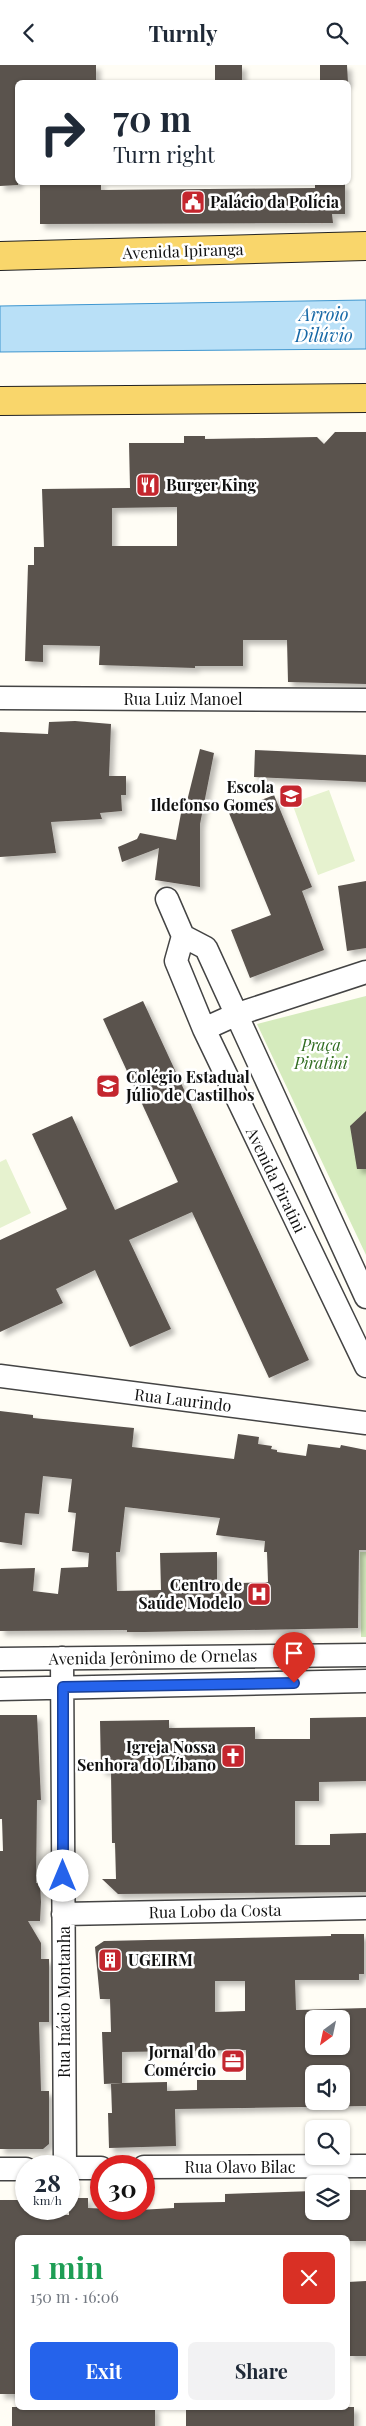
<!DOCTYPE html>
<html lang="en">
<head>
<meta charset="utf-8">
<style>
  body { margin:0; font-family:"Playfair Display",serif; background:#f2f2f3; color:#1f2937; height:100vh; display:flex; flex-direction:column; font-size:19px; white-space:nowrap }
  * { box-sizing:border-box; margin:0 }
  p { font-size:16px; color:#747a83 }
  .icon { flex:none; width:28px; height:28px; fill:none; stroke:currentColor; stroke-width:2; stroke-linecap:round; stroke-linejoin:round }
  .map { position:relative; flex:1; overflow:hidden }
  .sheet { position:absolute; left:15px; top:2170px; width:335px; height:175px; display:flex; flex-direction:column; background:#fff; border-radius:8px; box-shadow:0 1px 4px #0004 }
  .sheet>* { flex:none }
  .top-card { position:absolute; left:15px; top:15px; width:336px; height:105px; border-radius:8px; box-shadow:0 1px 4px #0004; background:#fff; color:#1f2937; overflow:hidden }
  .needle { width:32px; rotate:213deg }
  .buttons { position:absolute; left:305px; top:1945px; display:grid; gap:10px }
  .buttons a { display:grid; place-items:center; width:45px; height:45px; border-radius:8px; background:#fff; box-shadow:0 1px 4px #0004; font-size:25px }
  .speed { position:absolute; left:15px; top:2090px; display:flex; gap:10px; font-size:25px; font-weight:700; text-align:center }
  .speed>* { display:grid; place-content:center; width:65px; height:65px; border-radius:50%; background:#fff; box-shadow:0 1px 4px #0004; line-height:1 }
  .speed small { font-size:12px; font-weight:400 }
  .speed .limit { border:8px solid #d22; background:#fff; color:#111 }
  .pin { position:absolute; display:grid; place-items:center; width:42px; height:42px; color:#fff; margin:-51px -21px; border-radius:50% 50% 50% 0; rotate:-45deg; box-shadow:0 0 5px #0007 }
  .pin .icon { rotate:45deg }
  .me { position:absolute; width:55px; margin:-28px; rotate:0deg; stroke-linejoin:round; filter:drop-shadow(0 0 4px #0008) }
  .turn { display:flex; align-items:center; gap:18px; height:105px; padding:0 15px; font-size:22px }
  .turn .icon { width:65px; height:65px; stroke-width:2.5 }
  .turn b { display:block; font-size:35px; line-height:42px }
  .round { display:grid; place-items:center; flex:none; width:52px; height:52px; border-radius:8px; background:#f2f2f3 }
  .overview { display:flex; align-items:center; justify-content:space-between; height:85px; padding:0 15px }
  h1 { font-size:30px; font-weight:700; line-height:38px; color:#1e9e55 }
  .primary-button { display:flex; gap:10px; margin-top:auto; padding:10px 15px }
  .primary-button a { flex:1; height:58px; border-radius:8px; background:#2563eb; color:#fff; font-size:20px; font-weight:700; line-height:58px; text-align:center }
  .primary-button a+a { background:#f2f2f3; color:#1f2937 }
  header { display:flex; justify-content:space-between; align-items:center; height:65px; padding:0 15px; background:#fff; font-size:22px; font-weight:700 }
  .map>svg:first-child { display:block }
  .green { fill:#d5ebbd }
  .pitch { fill:#e6f2cf }
  .water { fill:#b9e0f7; stroke:#3f96cf }
  .building { fill:#5a524d; fill-rule:evenodd; filter:url(#shadow) }
  .lines { fill:none; stroke-linecap:round; stroke-linejoin:round }
  .minor-casing { stroke:#444; stroke-width:25 }
  .major-casing { stroke:#222; stroke-width:30 }
  .minor { stroke:#fff; stroke-width:22 }
  .major { stroke:#f9d66b; stroke-width:28 }
  .route-casing { stroke:#184099; stroke-width:12 }
  .route { stroke:#2563eb; stroke-width:9 }
  .labels { text-anchor:middle; stroke-width:5; stroke-linejoin:round; paint-order:stroke }
  .poi-label { font-size:16px; font-weight:bold; fill:#111; stroke:#fff; text-anchor:start }
  .street-label { font-size:16px; fill:#111; stroke:#fff }
  .park-label { font-size:16px; font-style:italic; fill:#2f6b1f; stroke:#fff }
  .water-label { font-size:18px; font-style:italic; fill:#1768a6; stroke:#fff }
</style>
</head>
<body>
<header><svg class="icon" aria-label="back" viewBox="0 0 24 24"><path d="M15 5l-7 7 7 7"/></svg>Turnly<svg class="icon" aria-label="search" viewBox="0 0 24 24"><circle cx="10" cy="10" r="6"/><path d="M15 15l6 6"/></svg></header>
<div class="map">
<svg width="366" height="2361" viewBox="0 0 366 2361">
  <defs>
    <filter id="shadow"><feDropShadow dx="4.5" dy="4.5" stdDeviation="2.5" flood-color="#0004"/></filter>
  </defs>
  <rect width="100%" height="100%" fill="#fffdf5"/>
  <path class="green" d="M366,931V1190L257,959Z
    M360,1487H366V1572H361Z"/>
  <path class="pitch" d="M329,725L355,796L318,810L292,738Z
    M6,1094L31,1148L0,1163V1097Z"/>
  <path class="water" d="M366,235V284L0,287V241Z"/>
  <path class="building" d="M0,0H96V18H18V120L0,121Z
    M215,0H242V18H215Z
    M320,0H347L348,18H320Z
    M40,118H101V125L315,123V118H345V149H332L333,158L40,159Z
    M335,367H366V619L288,617L287,575H243V601H195V603L99,600L100,581L43,580V597L25,596L28,500H34V482H44L42,424L130,423L129,378H184V371H205V374L317,372L324,379ZM177,442V481H112V443Z
    M75,656L111,659L109,711H126V730H121L122,746L100,748L102,754L51,757L56,788L0,792V667L48,669L49,657Z
    M200,684L214,688L200,759V822L155,815L159,783L122,797L118,782L137,774L140,768L176,775L182,743L185,744Z
    M255,685L366,690V717L254,712Z
    M274,730L312,822L302,826L324,885L250,913L231,865L271,850L229,748Z
    M366,816V883L347,886L338,821Z
    M143,936L309,1295L269,1313L192,1147L129,1175L171,1264L130,1282L95,1205L56,1224L63,1238L0,1267V1175L67,1144L32,1069L72,1051L115,1145L178,1117L103,954Z
    M366,1046V1104H357L350,1061Z
    M0,1346L33,1350V1353L134,1363L132,1382L234,1394L238,1369L259,1372L258,1379L272,1381L271,1384L277,1385V1387L306,1391L308,1379L340,1383L341,1380L366,1385V1485H359L358,1563L144,1567H127V1565L0,1566V1504L35,1503L33,1526L58,1529L61,1503L88,1502L89,1488L72,1486L76,1448L68,1447L72,1414L43,1411L39,1449L25,1448L22,1480L0,1477ZM125,1442L220,1453L216,1470L265,1476L264,1487H267L268,1517L217,1519V1487L160,1488L161,1525L117,1526L116,1487H120Z
    M0,1650H37L41,1735H37L36,1818H40L41,1837L40,1856H28L41,1878V1894H49V1957H39L41,2026H49V2079L43,2084H0V1786H3L2,1754H0Z
    M366,1652V1716L319,1717V1736H295V1780H330V1769L366,1768V1827L118,1829L102,1814H116L115,1778H112L111,1706H101L100,1656L169,1655V1663L255,1662V1674H310V1653Z
    M331,1869H364V1909H359V1915H295L296,1945L366,1943V2041L175,2044L176,2081L109,2083L108,2048H112L111,2019L122,2018L104,2019L102,1967H111L110,1934H100L95,1882L104,1876L331,1871ZM215,1916H245V1946L215,1947ZM314,1954H341V1981H314ZM246,1985V2015H197V2025L167,2026V2017L122,2018V1987ZM314,2009H341V2036H314Z
    M341,2125H366V2176H348V2172H18V2329H0V2135H26V2144H39L40,2148L69,2150V2133H88V2143L139,2145L174,2143V2138L225,2137V2129L314,2126V2146H341Z
    M366,2216V2291H348V2217Z
    M12,2342H155V2361H12Z
    M186,2342H354V2361H186Z"/>
  <g class="lines">
    <g class="minor-casing">
      <path id="minor" d="M0,633L366,635
        M167,834L183,871L176,896L204,964L366,1301
        M183,871L206,883L366,1232
        M204,964L235,950L366,907
        M0,1311L366,1358
        M62,1593L65,2101
        M0,1594L366,1590
        M0,1624L366,1616
        M63,1849L366,1843
        M144,2102L366,2101
        M69,2103H101
        M0,2104H26"/>
    </g>
    <g class="major-casing">
      <path id="major" d="M0,191L366,181
        M0,336L366,333"/>
    </g>
    <use href="#minor" class="minor"/>
    <use href="#major" class="major"/>
  </g>
  <g class="lines">
    <g class="route-casing">
      <path id="route" d="M63,1811V1622L294,1618"/>
    </g>
    <use href="#route" class="route"/>
  </g>
  <defs>
    <g id="civic-square" transform="scale(1.25)"><rect x="-9" y="-9" width="18" height="18" rx="4" fill="#c4262e" stroke="#fff"/><path d="M-.6-6.5H3V-4.5H.6V-3L4-1V1h2V6H-6V1h2V-1L-.6-3ZM-1.2 2.5V6h2.4V2.5Z" fill="#fff"/></g>
    <g id="restaurant-square" transform="scale(1.25)"><rect x="-9" y="-9" width="18" height="18" rx="4" fill="#c4262e" stroke="#fff"/><path d="M-5-6h1v4h1v-4h1v4h1v-4h1v5L-1.5 .5V6h-2V.5L-5-1ZM5-6V6H3V1.5H1.5Q1.5-4 5-6Z" fill="#fff"/></g>
    <g id="school-square" transform="scale(1.25)"><rect x="-9" y="-9" width="18" height="18" rx="4" fill="#c4262e" stroke="#fff"/><path d="M0-5L7-2L0 1L-7-2ZM-4 1L0 2.5L4 1V4Q0 6-4 4Z" fill="#fff"/></g>
    <g id="hospital-square" transform="scale(1.25)"><rect x="-9" y="-9" width="18" height="18" rx="4" fill="#c4262e" stroke="#fff"/><path d="M-5-5h3v3.5h4V-5h3V5h-3V1.5h-4V5h-3Z" fill="#fff"/></g>
    <g id="church-square" transform="scale(1.25)"><rect x="-9" y="-9" width="18" height="18" rx="4" fill="#c4262e" stroke="#fff"/><path d="M-1.2-6h2.4v3.5h3.3v2.4h-3.3V6h-2.4V-.1h-3.3v-2.4h3.3Z" fill="#fff"/></g>
    <g id="building-square" transform="scale(1.25)"><rect x="-9" y="-9" width="18" height="18" rx="4" fill="#c4262e" stroke="#fff"/><path d="M-4-6H4V6H1V3H-1V6H-4ZM-2.5-4.3h1.7v1.8h-1.7ZM.8-4.3h1.7v1.8H.8ZM-2.5-1h1.7V.8h-1.7ZM.8-1h1.7V.8H.8Z" fill="#fff"/></g>
    <g id="office-square" transform="scale(1.25)"><rect x="-9" y="-9" width="18" height="18" rx="4" fill="#c4262e" stroke="#fff"/><path d="M-6-3h4V-5.5h4V-3h4V5H-6ZM-1-4.5V-3h2v-1.5ZM-6 0V1H6V0Z" fill="#fff"/></g>
  </defs>
  <g fill-rule="evenodd">
    <use href="#civic-square" x="193" y="137"/>
    <use href="#restaurant-square" x="148" y="420"/>
    <use href="#school-square" x="291" y="731"/>
    <use href="#school-square" x="108" y="1021"/>
    <use href="#hospital-square" x="259" y="1529"/>
    <use href="#church-square" x="233" y="1691"/>
    <use href="#building-square" x="110" y="1895"/>
    <use href="#office-square" x="233" y="1996"/>
  </g>
  <g class="labels">
    <g class="poi-label">
      <text x="210" y="143">Palácio da Polícia</text>
      <text x="166" y="426">Burger King</text>
      <text x="274" y="728" text-anchor="end">Escola<tspan x="274" dy="18">Ildefonso Gomes</tspan></text>
      <text x="126" y="1018">Colégio Estadual<tspan x="126" dy="18">Júlio de Castilhos</tspan></text>
      <text x="242" y="1526" text-anchor="end">Centro de<tspan x="242" dy="18">Saúde Modelo</tspan></text>
      <text x="216" y="1688" text-anchor="end">Igreja Nossa<tspan x="216" dy="18">Senhora do Líbano</tspan></text>
      <text x="128" y="1901">UGEIRM</text>
      <text x="216" y="1993" text-anchor="end">Jornal do<tspan x="216" dy="18">Comércio</tspan></text>
    </g>
    <g class="street-label">
      <text transform="translate(183 186) rotate(-2)" y="6">Avenida Ipiranga</text>
      <text x="183" y="640">Rua Luiz Manoel</text>
      <text transform="translate(276 1115) rotate(64)" y="6">Avenida Piratini</text>
      <text transform="translate(183 1335) rotate(7)" y="6">Rua Laurindo</text>
      <text transform="translate(153 1592) rotate(-1)" y="6">Avenida Jerônimo de Ornelas</text>
      <text transform="translate(215 1846) rotate(-1)" y="6">Rua Lobo da Costa</text>
      <text transform="translate(64 1937) rotate(-90)" y="6">Rua Inácio Montanha</text>
      <text x="240" y="2108">Rua Olavo Bilac</text>
    </g>
    <g class="park-label">
      <text x="321" y="986">Praça<tspan x="321" dy="18">Piratini</tspan></text>
    </g>
    <g class="water-label">
      <text x="324" y="256">Arroio<tspan x="324" dy="21">Dilúvio</tspan></text>
    </g>
  </g>
</svg>
<div class="buttons">
<a><svg class="needle" viewBox="-14 -14 28 28"><path d="M0-13l5 13h-10z" fill="#e53935"/><path d="M0 13l5-13h-10z" fill="#747a83"/></svg></a>
<a><svg class="icon" aria-label="sound" viewBox="0 0 24 24"><path d="M4 9h4l5-4v14l-5-4H4zM17 9q2 3 0 6"/></svg></a>
<a><svg class="icon" aria-label="search" viewBox="0 0 24 24"><circle cx="10" cy="10" r="6"/><path d="M15 15l6 6"/></svg></a>
<a><svg class="icon" aria-label="layers" viewBox="0 0 24 24"><path d="M12 4l9 5-9 5-9-5zM3 14l9 5 9-5"/></svg></a>
</div>
<div class="speed"><div>28<small>km/h</small></div><div class="limit">30</div></div>
<div class="pin" style="left:294px;top:1618px;background:#d93025"><svg class="icon" aria-label="arrive" viewBox="0 0 24 24"><path d="M6 21V4h12l-3 4 3 4H6"/></svg></div>
<svg class="me" style="left:63px;top:1811px" viewBox="-20 -20 40 40"><circle r="19" fill="#fff"/><path d="M0-13L10 11 0 6-10 11z" fill="#2563eb"/></svg>
<div class="top-card">
<div class="turn"><svg class="icon" aria-label="right" viewBox="0 0 24 24"><path d="M7 20v-9h11M14 6l5 5-5 5"/></svg><div><b>70 m</b>Turn right</div></div>
</div>
<section class="sheet">
<div class="overview"><div><h1>1 min</h1><p>150 m · 16:06</p></div><a class="round" style="background:#d93025;color:#fff"><svg class="icon" aria-label="close" viewBox="0 0 24 24"><path d="M6 6l12 12M18 6L6 18"/></svg></a></div>
<div class="primary-button"><a>Exit</a><a>Share</a></div>
</section>
</div>
</body>
</html>
